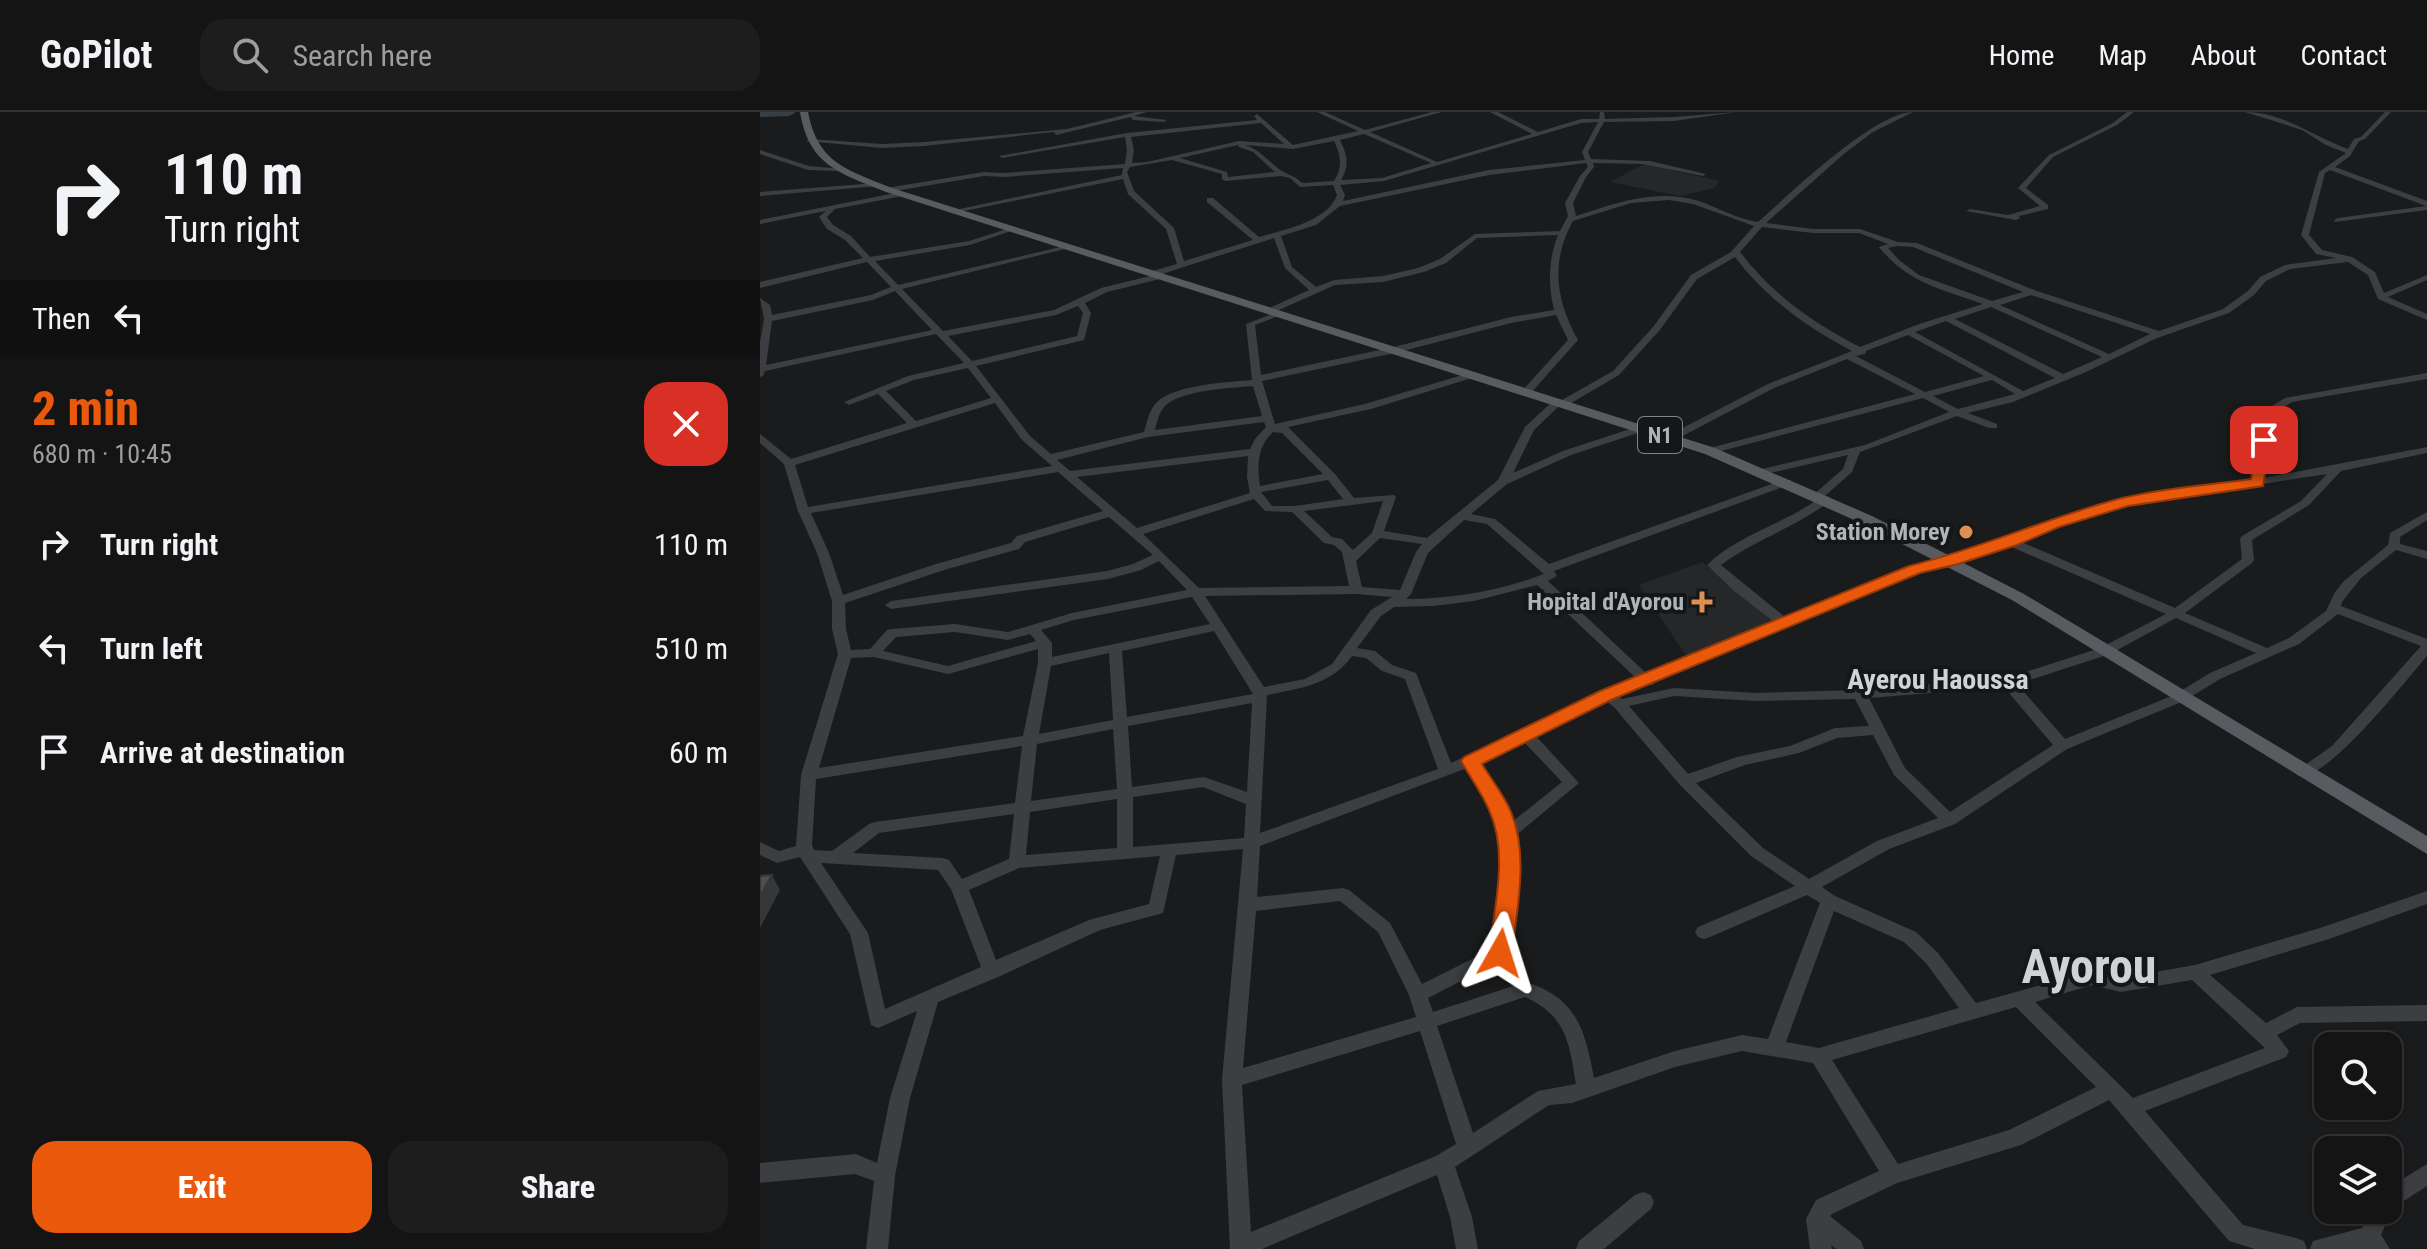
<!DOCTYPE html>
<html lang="en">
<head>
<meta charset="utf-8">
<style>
  body { margin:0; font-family:"Roboto Condensed",sans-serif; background:#1d1d1e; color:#f1f3f6; height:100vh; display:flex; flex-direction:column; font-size:30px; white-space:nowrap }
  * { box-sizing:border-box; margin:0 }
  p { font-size:26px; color:#9d9ea0 }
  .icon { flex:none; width:44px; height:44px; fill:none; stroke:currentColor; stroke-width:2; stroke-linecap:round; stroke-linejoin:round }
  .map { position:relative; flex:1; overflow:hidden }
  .sheet { display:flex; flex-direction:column; background:#141415; width:760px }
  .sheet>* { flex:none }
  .hud { background:#141415; color:#f1f3f6; overflow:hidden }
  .tools { position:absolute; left:1554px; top:920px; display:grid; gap:16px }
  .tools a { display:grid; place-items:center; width:88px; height:88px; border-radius:16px; background:#141415; box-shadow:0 2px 6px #0004,0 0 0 2px #333334; font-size:40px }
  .pin { position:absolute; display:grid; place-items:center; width:68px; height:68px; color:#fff; margin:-34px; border-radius:16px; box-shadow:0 4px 12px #0006 }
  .me { position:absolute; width:88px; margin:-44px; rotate:6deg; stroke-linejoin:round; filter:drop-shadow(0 0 6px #0008) }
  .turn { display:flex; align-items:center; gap:28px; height:168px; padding:0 32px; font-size:36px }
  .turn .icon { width:104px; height:104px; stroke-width:2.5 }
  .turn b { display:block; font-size:56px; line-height:68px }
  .then { display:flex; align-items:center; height:76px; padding:0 32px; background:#0003; gap:16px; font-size:30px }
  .round { display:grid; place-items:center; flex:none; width:84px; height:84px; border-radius:24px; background:#1d1d1e }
  .head { display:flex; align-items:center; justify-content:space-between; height:136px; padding:0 32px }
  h1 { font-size:48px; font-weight:800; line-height:60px; color:#ea580c }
  .primary-button { display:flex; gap:16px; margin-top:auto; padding:16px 32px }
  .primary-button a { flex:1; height:92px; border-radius:24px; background:#ea580c; color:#fff; font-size:32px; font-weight:800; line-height:92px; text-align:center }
  .primary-button a+a { background:#1d1d1e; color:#f1f3f6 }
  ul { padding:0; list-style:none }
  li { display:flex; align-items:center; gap:24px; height:104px; padding:0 32px }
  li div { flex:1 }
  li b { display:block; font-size:30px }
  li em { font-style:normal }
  header { display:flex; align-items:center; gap:48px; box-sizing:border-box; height:112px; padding:0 40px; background:#141415; border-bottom:2px solid #333334 }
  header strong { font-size:38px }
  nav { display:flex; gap:44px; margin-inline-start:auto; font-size:28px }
  .search { width:560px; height:72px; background:#1d1d1e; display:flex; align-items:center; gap:20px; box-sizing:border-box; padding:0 28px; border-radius:24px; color:#9d9ea0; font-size:30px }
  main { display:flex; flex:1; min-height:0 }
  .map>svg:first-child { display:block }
  .built { fill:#262729 }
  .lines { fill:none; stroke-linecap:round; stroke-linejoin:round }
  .river { fill:#364044; fill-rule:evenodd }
  .minor { fill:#3c3e41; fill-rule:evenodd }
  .major { fill:#585b5f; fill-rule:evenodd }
  .shaded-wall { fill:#353739 }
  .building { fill:#4c4e51; stroke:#353739; stroke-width:2 }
  .route { fill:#ea580c; stroke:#983908; stroke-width:2 }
  .poi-dot { fill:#de8f51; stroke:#151617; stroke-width:3 }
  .labels { text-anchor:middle; stroke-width:8; stroke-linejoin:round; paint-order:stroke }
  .shield { fill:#151617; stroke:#808589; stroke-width:2 }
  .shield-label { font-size:22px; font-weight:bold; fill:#aeb5ba }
  .poi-label { font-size:24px; font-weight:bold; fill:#aeb5ba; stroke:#151617; text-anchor:end }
  .quarter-label { font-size:28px; font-weight:bold; fill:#cfd3d7; stroke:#151617 }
  .near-town-label { font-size:48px; font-weight:bold; fill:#cfd3d7; stroke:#151617 }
</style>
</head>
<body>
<header>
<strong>GoPilot</strong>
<div class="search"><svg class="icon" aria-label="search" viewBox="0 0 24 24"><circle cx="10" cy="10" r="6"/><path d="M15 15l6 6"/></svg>Search here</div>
<nav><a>Home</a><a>Map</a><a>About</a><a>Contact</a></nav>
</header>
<main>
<section class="sheet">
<div class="hud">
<div class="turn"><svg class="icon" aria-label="right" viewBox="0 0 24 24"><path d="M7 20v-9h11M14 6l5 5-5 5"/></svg><div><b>110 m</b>Turn right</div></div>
<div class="then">Then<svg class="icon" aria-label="left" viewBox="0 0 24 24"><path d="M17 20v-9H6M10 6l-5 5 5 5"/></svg></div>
</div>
<div class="head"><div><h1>2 min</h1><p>680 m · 10:45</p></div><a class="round" style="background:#d93025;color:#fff"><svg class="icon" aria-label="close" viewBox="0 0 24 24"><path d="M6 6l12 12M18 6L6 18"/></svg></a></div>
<ul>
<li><svg class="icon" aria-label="right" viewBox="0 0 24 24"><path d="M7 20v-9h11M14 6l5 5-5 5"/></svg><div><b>Turn right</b></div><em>110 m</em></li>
<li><svg class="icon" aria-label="left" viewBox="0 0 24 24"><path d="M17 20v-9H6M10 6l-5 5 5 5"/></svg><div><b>Turn left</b></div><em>510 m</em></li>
<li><svg class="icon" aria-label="arrive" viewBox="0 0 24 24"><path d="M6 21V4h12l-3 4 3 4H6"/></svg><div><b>Arrive at destination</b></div><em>60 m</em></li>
</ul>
<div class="primary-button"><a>Exit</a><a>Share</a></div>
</section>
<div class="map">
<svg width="1667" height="1137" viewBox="0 0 1667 1137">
  <rect width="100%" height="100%" fill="#1a1b1c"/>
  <path class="built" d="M884,52L960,69L954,76L920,84L850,70Z
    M942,450L1016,507L927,545L879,473Z"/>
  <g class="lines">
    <path class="river" d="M0,0H34L35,1L29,4L0,5Z"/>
    <path class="minor" d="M376,0H387L374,4L407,8L404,10L373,8L371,5L296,23L294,20L164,34L122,36L46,29L49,27L122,32L164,30L307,17Z
      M557,0H565L605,18L672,0H682L610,20L677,50L772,22L730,0H738L778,20L821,7H839L840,0H844L845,7L914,5L977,0L914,9L844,10L828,40L831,47L890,49L946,62L943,64L882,52L833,51L834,55L826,65L813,91L816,104C855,91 897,76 939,89C958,96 978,107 998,110C1029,83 1114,0 1153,0L1113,20L1085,41L1006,111L1053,117H1100L1138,130L1157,131L1274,178L1399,219L1463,197L1488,179L1500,165L1525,153L1576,146L1556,142L1541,123L1559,60L1586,41L1566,33L1542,18L1485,0C1523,0 1554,25 1588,37L1594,27L1601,25L1625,0H1631L1605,27L1599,29L1590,44L1575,55L1667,89V98L1575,110L1574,108L1578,106L1666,94L1570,58L1565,61L1549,123L1562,138L1592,145L1615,160L1624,181L1667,163V168L1628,185L1667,202V208L1618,187L1608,163L1588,150L1530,157L1506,169L1494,183L1469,201L1397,226L1326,260L1253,290L1208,301L1237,312V316H1229L1197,304L1100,340L1092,360L1065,384L1070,385V389C1036,415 995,428 961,453L1025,505L1151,454L1204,440L1334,395L1395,381L1492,368L1499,328L1494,306L1495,304L1525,286L1667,261V267L1532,290L1504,307L1509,328L1503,366L1667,335V341L1581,359L1549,393L1492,428L1494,448L1492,451L1425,501L1507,536L1529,526L1566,499L1575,480L1584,469L1628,433L1630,421L1667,400V408L1640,425V432L1667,439V447L1636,438L1601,466L1582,490L1581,494L1667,527V544C1646,568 1567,670 1538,664L1535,660L1572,634L1661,534L1578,502L1539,532L1460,567L1424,589L1307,637L1195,712L1129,737L1062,775L1075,784L1156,820L1178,841L1216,891L1332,859L1361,866L1435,853L1560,816L1667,779V792L1569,827L1450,863L1506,911L1537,895L1667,893V909L1540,911L1517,923L1529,939L1526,945L1385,999L1483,1113L1536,1126L1544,1129L1547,1137H1495L1469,1129L1349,988L1261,1033L1137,1071L1072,1102L1070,1104L1101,1129L1104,1137H1076L1071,1133L1072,1137H1050L1046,1107L1056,1088L1119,1059L1053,951L982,939L915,955L812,991L789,993L695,1055L712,1105L718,1137H696L690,1105L677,1063L502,1137H470L462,967L483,737L416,743L403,801L340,818L238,865L178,890L150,986L135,1064L128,1137H106L114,1069L95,1062L0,1071V1051L96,1042L117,1051L130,986L157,899L118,916L111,913L90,822L40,745L17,751L0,743V730L19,739L36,734L41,663L78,542L72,517V489L57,441L38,399L24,352L0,331V322L31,347L147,311L118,282L89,293L84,290L148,264L204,251L176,222L5,259L3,264L0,265V230L4,207L0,186L10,193L12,203L111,183L131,175L107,150L0,176V170L103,146L85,128L67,117L59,105L66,99L0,112V108L140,80L143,84L75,97L67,105L73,113L91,124L110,145L209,129L253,115L257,117L210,133L115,149L138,173L309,133L313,135L142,177L183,219L294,198L341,176L390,164L389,160L417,152L406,117L368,82L363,67L194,101L190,99L362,63L363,56L244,65L224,64L129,80L126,76L224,60L244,61L365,52L367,38L365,25L242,46L239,44L367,21L497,8L494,4L497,2L533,33L598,19ZM838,10L822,40L825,48L729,58L583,89L585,83L580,73L624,69L821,11ZM501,11L524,32L479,29L387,50L372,51L374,38L371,25ZM604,22L671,51L622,66L581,68C590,54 587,42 580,28ZM574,29C581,43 583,55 574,69L542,71C534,63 527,63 519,57C507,48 500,38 485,33L533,37ZM478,33L479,35L493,40L515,60L468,65L467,60L420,46ZM412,48L462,62V67L465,69L521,64L530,66L540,75L573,73L577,83C568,109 524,118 499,125L453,86H447V90L493,128L424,149L414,116L374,79L367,60L370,55ZM826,51L828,55L820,64L805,91L808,104L800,119L715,122L680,147L658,156L623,164L574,168L556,175L532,155L521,124L556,113L580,94L729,63ZM909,88L933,92L994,114L971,140L931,163L893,215L853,259L802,288H794L765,315L738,368L667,426L624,419L636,385L634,383L594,386L575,362L528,315L611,297L715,265V261H709L605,292L515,312L502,269L635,241L751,211L796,203L808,228L761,280L770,282L818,228C796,189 790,150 813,109L871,91ZM1002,115L1053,121H1099L1128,132L1119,135C1148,171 1181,177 1223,192L1159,212L1100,235C1053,211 1012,182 980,140ZM798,123C788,149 788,172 794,198L751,205L634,235L501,263L495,213L524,202L517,200L486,212L492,268C468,270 414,273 397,290C389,298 387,310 384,320L291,342L270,324L216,254L324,228L331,201L325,191L347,180L404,166L405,164L402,162L514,126L525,156L549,178L507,197V201L510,202L575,173L623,170L664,160L686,151L717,126ZM1137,134L1153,135L1263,180L1232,189L1159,163L1139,148L1128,136ZM975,145C1006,186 1046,215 1092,239L1008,272L907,324V328H915L1014,276L1087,247L1155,282L946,337L945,339L950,342L1163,286L1189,300L1105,333L998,358L996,360L1002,363L1088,343L1083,357L1052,384L1058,387C1024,412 977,423 947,453L973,478L1014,510L887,562L788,469L797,464L794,459L1031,372V368H1023L789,452L735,407L711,402L747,372L811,343L884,319V315H876L803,339L753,361L774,318L799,294H806L859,263L899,219L937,167ZM135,179L172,218L6,253L12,209L113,188ZM1271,183L1390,222L1349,242L1240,193ZM318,194L323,201L317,224L212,249L188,224L296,203ZM1231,195L1342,245L1303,262L1195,207ZM1186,209L1295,266L1263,279L1155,220ZM1148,223L1224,264L1165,280L1096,244L1105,242L1106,239ZM208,256L231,286L156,309L126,279L154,268ZM1232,268L1255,282L1198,297L1173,284ZM493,274L502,304L395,318C397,310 399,300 405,294C420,278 472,276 493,274ZM235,291L262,328L292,354L48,395L35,353ZM504,310L506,315L495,327L490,337L310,359L297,348L388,325ZM513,320L522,321L563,362L500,374C497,354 497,334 513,320ZM488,344L487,365L490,381L377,416L317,365ZM298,360L343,399L257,424L251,431L176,452L83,483L69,441L51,401ZM1567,362L1541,389L1482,424L1480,427L1482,447L1415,496L1259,429L1367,393ZM568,368L583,387L535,394H512L501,380ZM494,387L505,399L532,400L564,431L574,433L582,440L589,474L439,476L383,422ZM623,389L612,421L593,438L582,427L572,425L544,399ZM349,405L393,443L373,452L347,459L131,489L125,493L131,497L348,467L381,458L399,449L427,478L312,501L248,520L195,512L132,517L127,518L110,537L91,538L86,517L85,491L184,458L259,437L265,430ZM704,408L727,412L784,462C739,479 693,487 646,487L651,482L668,441ZM620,426L662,432L656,440L640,478L602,475L596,449ZM1247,433L1406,502L1340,536L1247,566L1100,578L995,581L914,576L862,587L857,584L884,573H893L894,569L1159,460ZM777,473L876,566L691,651L656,561L632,553L615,539L597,536L621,504L634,495L673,494L714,489ZM596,482L632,485L611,498L572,552L545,567L504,575L445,484ZM432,485L450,512L292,545V531L281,518L314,508ZM1416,506L1496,541L1450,561L1414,583L1305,627L1257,572L1350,542ZM454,519L493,582L367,605L362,539ZM195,520L248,528L270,522L276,529L188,554L123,539L136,525ZM278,537V551L263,624L59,656L91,546L114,545L188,562ZM349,541L353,608L279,622L291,554ZM592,544L606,546L622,559L645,567L678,657L500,721L507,583C541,576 571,573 592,544ZM1244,575L1293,633L1190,700L1145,656L1109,586ZM914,584L995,589L1095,587L1109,614L1075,616L1030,634L977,645L928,662L869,594ZM846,589L854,595L920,673L991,744L1035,774L938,815L935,820L938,825L944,827L950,825L1047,783L1060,791L1008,927L982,923L915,939L834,966C825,918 817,886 766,870L673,900L668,886L746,846L749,841L757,769L755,724L819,671L775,623ZM492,591L487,680L444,665L372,675L368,614ZM353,617L357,677L271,689L277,632ZM1113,623L1134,663L1178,706L1117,729L1049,767L1003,736L936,671L985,653L1039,641L1077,626ZM763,629L802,670L752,710L745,692L719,650ZM262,634L255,691L115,710L109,712L72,739L54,738L52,733L56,667ZM707,656C716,670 726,684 733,699C750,743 738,792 732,837L662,872L630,811L589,778L583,776L497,785L500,734ZM443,675L486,692L484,726L373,735V685ZM357,687V736L266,743L270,700ZM254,702L249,747L202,767L189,748L183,746L93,741L119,721ZM400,744L389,792L329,808L236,848L209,778L259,756ZM61,751L178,758L191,777L221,855L125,897L108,821ZM580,789L618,820L649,883L656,905L483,956L496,799ZM1074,799L1144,830L1166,851L1199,896L1059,936L1026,930ZM1432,868L1505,936L1373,986L1275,890L1332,873L1361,880ZM765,885C807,904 809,931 816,972L778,979L713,1021L677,914ZM1256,895L1336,975L1249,1018L1138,1052L1072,948ZM660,919L696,1032L676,1044L491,1120L482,973Z
      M1367,0H1374L1357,13L1293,45L1266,76L1288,93V97L1259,104L1260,106L1256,108L1206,99L1210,97L1248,103L1280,94L1258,76L1289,43L1353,11Z
      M0,38L49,54L83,57L80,59L48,58L0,42Z
      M117,71L119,74L0,84V80Z
      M1667,1052V1074L1633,1096L1621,1123L1630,1137H1550L1553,1129L1602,1116L1612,1098H1628V1076Z
      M883,1080L891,1083L894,1090L891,1097L844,1137H816L819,1129L875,1083Z"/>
    <path class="major" d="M40,0H48C58,52 88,58 132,76L955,336L1112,404L1264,482L1667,724V742L1252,488L1101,411L945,342L126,80C80,61 49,54 40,0Z"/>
  </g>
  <path class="shaded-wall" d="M12,763L20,778L0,816V784Z"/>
  <path class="building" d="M12,763L0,784V764Z"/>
  <path class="route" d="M1504,324L1511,328L1503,374L1368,394L1299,415L1257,433L1198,452L1160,461L853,587L722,652C731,667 744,683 751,700C769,743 757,796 752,841L749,847L740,850L732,847L729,841C734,796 749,741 729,698C722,681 710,665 701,649L704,645L840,579L1149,454C1222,436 1289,405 1362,386C1403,376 1448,373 1491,367L1497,328Z"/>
  <g class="poi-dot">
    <circle cx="1206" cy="420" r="8"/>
    <path d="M938 478h8v8h8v8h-8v8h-8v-8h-8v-8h8z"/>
  </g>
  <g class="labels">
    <rect class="shield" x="878" y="305" width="44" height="36" rx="6"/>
    <g class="shield-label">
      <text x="900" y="331">N1</text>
    </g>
    <g class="poi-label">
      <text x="1190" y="428">Station Morey</text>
      <text x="924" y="498">Hopital d'Ayorou</text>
    </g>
    <g class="quarter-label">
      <text x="1178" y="577">Ayerou Haoussa</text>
    </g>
    <g class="near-town-label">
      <text x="1329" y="871">Ayorou</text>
    </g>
  </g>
</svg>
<div class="tools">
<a><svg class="icon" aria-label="search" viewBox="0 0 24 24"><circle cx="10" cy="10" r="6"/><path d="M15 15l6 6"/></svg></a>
<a><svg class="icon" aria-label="layers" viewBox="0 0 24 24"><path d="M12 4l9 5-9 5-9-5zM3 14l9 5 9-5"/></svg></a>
</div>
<div class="pin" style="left:1504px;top:328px;background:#d93025"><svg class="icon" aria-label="arrive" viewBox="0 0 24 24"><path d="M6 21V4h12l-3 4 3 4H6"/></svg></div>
<svg class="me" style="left:740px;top:841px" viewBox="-20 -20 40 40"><path d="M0-17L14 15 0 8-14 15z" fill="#ea580c" stroke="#fff" stroke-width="4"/></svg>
</div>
</main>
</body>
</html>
